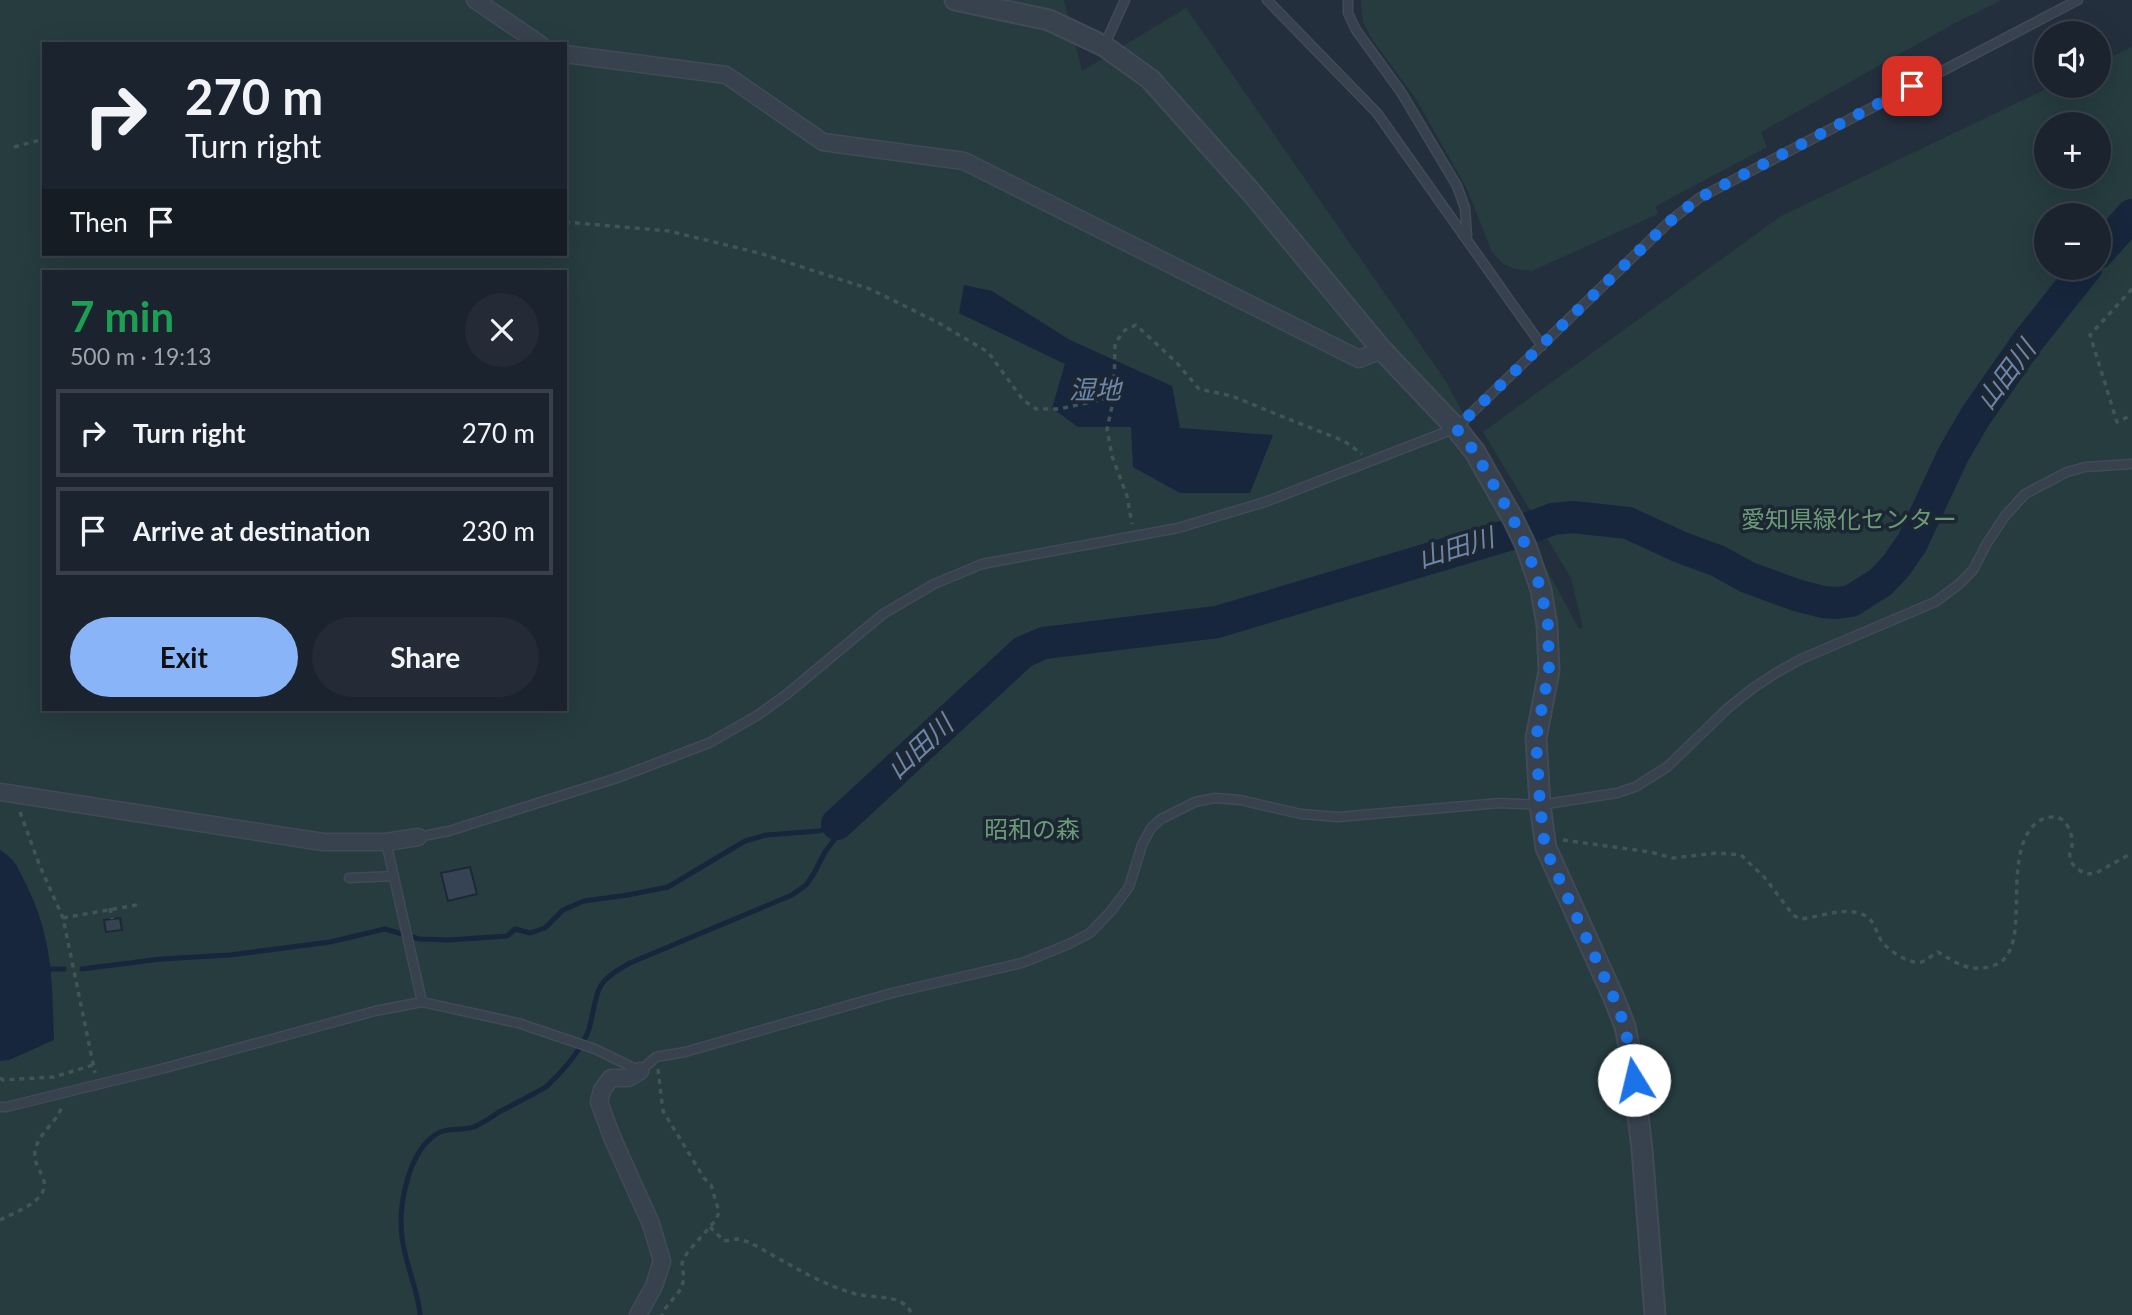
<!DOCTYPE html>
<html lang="en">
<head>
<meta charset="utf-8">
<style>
  body { margin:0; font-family:Lato,"Noto Sans JP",sans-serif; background:#242b36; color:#f1f3f6; height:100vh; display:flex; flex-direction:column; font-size:26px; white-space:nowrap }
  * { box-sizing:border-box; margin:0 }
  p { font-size:23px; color:#a0a4aa }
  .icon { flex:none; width:38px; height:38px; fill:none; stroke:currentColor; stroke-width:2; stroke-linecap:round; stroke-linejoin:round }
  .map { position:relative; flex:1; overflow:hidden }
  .side { position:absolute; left:42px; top:270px; width:525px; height:441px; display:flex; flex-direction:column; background:#1b232e; border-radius:0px; box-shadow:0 7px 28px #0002,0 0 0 2px #39404a }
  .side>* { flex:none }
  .guide { position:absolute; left:42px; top:42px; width:525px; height:214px; border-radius:0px; box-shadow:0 7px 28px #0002,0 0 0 2px #39404a; background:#1b232e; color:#f1f3f6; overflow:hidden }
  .tools { position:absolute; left:2034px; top:21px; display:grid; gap:14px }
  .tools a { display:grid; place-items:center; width:77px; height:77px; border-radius:50%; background:#1b232e; box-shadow:0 7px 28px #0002,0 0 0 2px #39404a; font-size:35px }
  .pin { position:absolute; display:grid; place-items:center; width:60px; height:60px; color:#fff; margin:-30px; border-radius:14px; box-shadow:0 4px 10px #0006 }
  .me { position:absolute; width:77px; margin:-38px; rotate:351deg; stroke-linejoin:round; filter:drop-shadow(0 0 5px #0008) }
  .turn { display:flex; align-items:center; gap:24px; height:147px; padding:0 28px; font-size:32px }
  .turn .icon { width:91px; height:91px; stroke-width:2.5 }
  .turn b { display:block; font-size:49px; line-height:60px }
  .then { display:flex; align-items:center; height:66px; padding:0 28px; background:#0003; gap:14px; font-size:26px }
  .round { display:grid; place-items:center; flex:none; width:74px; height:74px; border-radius:37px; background:#242b36 }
  .summary { display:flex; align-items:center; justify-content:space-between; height:119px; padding:0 28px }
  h1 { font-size:42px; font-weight:700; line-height:52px; color:#1e9e55 }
  .button { display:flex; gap:14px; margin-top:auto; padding:14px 28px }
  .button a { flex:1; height:80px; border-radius:42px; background:#8ab4f8; color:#111; font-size:28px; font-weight:700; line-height:80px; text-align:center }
  .button a+a { background:#242b36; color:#f1f3f6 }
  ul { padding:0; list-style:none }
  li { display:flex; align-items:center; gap:21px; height:88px; margin:0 14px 10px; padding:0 14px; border:4px solid #39404a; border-radius:0px }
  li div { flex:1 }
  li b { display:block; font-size:26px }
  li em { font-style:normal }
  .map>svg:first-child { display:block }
  .green { fill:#263c3f; fill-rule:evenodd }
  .water { fill:#17263c }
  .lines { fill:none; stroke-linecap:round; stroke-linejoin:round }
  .stream { stroke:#17263c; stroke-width:5 }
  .river { stroke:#17263c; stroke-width:32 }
  .building { fill:#364354; stroke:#1f2835; stroke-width:2 }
  .service-casing { stroke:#414a57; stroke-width:11 }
  .minor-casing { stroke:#414a57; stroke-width:19 }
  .tertiary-casing { stroke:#414a57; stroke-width:23 }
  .path { stroke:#3f5557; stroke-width:3.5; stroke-dasharray:5 5; stroke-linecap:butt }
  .service { stroke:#38414e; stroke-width:8 }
  .minor { stroke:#38414e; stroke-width:16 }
  .tertiary { stroke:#38414e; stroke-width:19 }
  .route { stroke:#1a73e8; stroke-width:12; stroke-dasharray:0 21.6 }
  .labels { text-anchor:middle; stroke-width:7; stroke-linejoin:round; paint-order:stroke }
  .park-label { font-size:24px; fill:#6b9a76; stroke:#1d2633 }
  .water-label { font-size:26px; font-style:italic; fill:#6d86a8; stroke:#1d2633 }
</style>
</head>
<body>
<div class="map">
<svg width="2132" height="1315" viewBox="0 0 2132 1315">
  <rect width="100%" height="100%" fill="#242f3e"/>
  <path class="green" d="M0,0H1064L1082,71L1186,8L1445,380L1579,629L1583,628L1571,578L1483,432L1781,216L2052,86H2098V63L2132,47V1315H0ZM44,44H565V254H44ZM2046,124H2098V177H2046ZM2046,215H2098V268H2046ZM44,271H565V709H44Z
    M1361,0H2002L1955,23L1761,132L1767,147L1656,206L1658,214L1532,271L1515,269L1503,264L1492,252L1467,189L1416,99L1372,39L1363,22Z"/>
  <path class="water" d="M964,285L992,291L1070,340L1172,386L1180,428L1273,435L1250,493H1180L1133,467L1131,427H1078L1052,408L1065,364L959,313Z
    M0,850C17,861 17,867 26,884C53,939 52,980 54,1040L9,1060L0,1061Z"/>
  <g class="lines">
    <path class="stream" d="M45,969H64
      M82,969L161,959L230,955L330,942L385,929L419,939L449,940L507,936L515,929L530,933L545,928L563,910L584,901L628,895L668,887L745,841L766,835L819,831L837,824V836L825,852L813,875L806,885L792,895L630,963C620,969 606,976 600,987C594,999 593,1016 589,1029C581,1051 563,1071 546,1087C531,1095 515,1104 499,1112C492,1117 484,1122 476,1126C464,1132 447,1126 435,1135C408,1153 398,1207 402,1237C405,1264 418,1289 420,1315"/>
    <path class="river" d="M2098,253L2132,215
      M837,824L1023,652L1044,643L1217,622L1515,533L1553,519L1573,517L1628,523L1680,547L1718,561L1747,577L1796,595L1823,602L1836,603L1851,601L1881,582L1896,566L1912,543L1953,455L1975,417L2028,341L2086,268"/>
  </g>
  <path class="building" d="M470,867L477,894L448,901L441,873Z
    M120,918L122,930L106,932L104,920Z"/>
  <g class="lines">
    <g class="service-casing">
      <path id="service" d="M1267,0L1377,113L1542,346
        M1348,0V13L1356,30L1401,92L1457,186L1465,208L1467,236
        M1104,46L1125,0
        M418,837L449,831L617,778L709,743L758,715L787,694L883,614L934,584L982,564L1178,528L1265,502L1456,428L1669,222L1699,198L2078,0
        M386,842L422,1002
        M349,878L394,876
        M0,1107H6L165,1068L375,1011L422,1002L518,1023L595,1049L640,1071L656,1057L685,1052L892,993L1022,963L1069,944L1090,933L1111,911L1129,887L1142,845L1151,828L1161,819L1195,802L1215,798L1240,800L1301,814L1338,817L1500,803L1540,805L1617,793L1635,787L1667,767L1728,708L1753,688L1776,673L1801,659L1935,602L1958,585L1973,570L1987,543L2005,516L2025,494L2067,472L2085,467L2132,464"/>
    </g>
    <g class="minor-casing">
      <path id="minor" d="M475,0L540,44
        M565,54L726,75L823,142L964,161L1359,359L1382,350
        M0,792L323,842H386L418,837
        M638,1315L654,1286L662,1261L651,1224L612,1137L599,1102L602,1090L611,1078H628L640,1071"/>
    </g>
    <g class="tertiary-casing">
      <path id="tertiary" d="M955,0L1049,20L1104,46L1150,79L1251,192L1382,350L1456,428L1475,452L1513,519L1526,546L1541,590L1547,625L1549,671L1536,738L1540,805L1546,848L1613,996L1625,1026L1631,1057L1642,1149L1655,1315"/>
    </g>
    <path class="path" d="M14,147L44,139
      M565,222L669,231L759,253L870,289L937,322L988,352L1023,400L1036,409H1059L1114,397L1115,343L1125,330L1136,325L1177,363L1199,389L1232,396L1271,412L1344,441L1362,454
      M2132,289L2090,335L2117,422L2132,415
      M1114,397L1107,429L1112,456L1127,496L1132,524
      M20,812L39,864L63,918L95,1073
      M1563,840L1650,852L1673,858L1717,853L1741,855L1765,878L1793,915L1800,919C1822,917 1843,906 1864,915C1875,920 1876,933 1882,942C1889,951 1913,967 1924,961C1929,959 1933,954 1938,952C1956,963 1970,973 1992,966C2036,954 1999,861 2034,825C2039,819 2051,815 2059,818C2068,821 2073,836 2072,845C2072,849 2069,852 2070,856C2070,865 2079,871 2087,874L2096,873L2132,853
      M110,908L112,919
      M63,918L142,904
      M658,1069L663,1111L704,1178L711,1185L719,1212L716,1220L687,1253L682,1263L684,1279L681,1289L664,1310L662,1315
      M0,1078L3,1080L54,1077L93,1065
      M0,1220C15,1212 52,1200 43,1178C38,1166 32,1160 36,1147C41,1131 58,1121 63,1104
      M710,1227L724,1241L737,1239L749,1242C783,1260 818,1284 856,1294C876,1299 904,1293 912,1315"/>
    <use href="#service" class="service"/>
    <use href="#minor" class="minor"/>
    <use href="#tertiary" class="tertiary"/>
  </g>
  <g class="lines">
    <path class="route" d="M1634,1080L1625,1026L1613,996L1545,848L1540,805L1536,738L1549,671L1548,625L1541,590L1526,546L1513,519L1475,452L1456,428L1669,222L1699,198L1912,86"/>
  </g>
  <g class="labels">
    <g class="park-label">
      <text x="1849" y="528">愛知県緑化センター</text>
      <text x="1032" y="838">昭和の森</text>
    </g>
    <g class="water-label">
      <text transform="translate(2006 375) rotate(-53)" y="9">山田川</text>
      <text x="1095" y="399">湿地</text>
      <text transform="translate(1456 548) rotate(-17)" y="9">山田川</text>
      <text transform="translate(920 747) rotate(-43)" y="9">山田川</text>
    </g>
  </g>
</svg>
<div class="tools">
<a><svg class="icon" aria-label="sound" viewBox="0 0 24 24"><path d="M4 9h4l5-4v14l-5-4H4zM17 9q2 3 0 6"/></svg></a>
<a>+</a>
<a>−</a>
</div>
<div class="pin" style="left:1912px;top:86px;background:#d93025"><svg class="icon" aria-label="arrive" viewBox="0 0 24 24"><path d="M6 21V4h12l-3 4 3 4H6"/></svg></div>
<svg class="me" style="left:1634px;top:1080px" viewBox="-20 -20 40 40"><circle r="19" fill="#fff"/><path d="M0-13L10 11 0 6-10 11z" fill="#1a73e8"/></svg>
<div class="guide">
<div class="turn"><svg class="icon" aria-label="right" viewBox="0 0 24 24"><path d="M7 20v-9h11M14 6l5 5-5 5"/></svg><div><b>270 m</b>Turn right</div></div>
<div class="then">Then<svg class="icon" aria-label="arrive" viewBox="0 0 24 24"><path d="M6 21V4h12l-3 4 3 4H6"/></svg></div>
</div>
<section class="side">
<div class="summary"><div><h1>7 min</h1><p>500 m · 19:13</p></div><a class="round"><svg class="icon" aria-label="close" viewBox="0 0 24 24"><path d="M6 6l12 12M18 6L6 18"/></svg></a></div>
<ul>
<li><svg class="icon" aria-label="right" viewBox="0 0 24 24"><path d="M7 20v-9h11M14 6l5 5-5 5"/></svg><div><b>Turn right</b></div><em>270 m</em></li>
<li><svg class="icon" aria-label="arrive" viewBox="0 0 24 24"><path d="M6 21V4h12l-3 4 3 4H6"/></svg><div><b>Arrive at destination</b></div><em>230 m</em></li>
</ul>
<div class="button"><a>Exit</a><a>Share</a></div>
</section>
</div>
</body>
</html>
